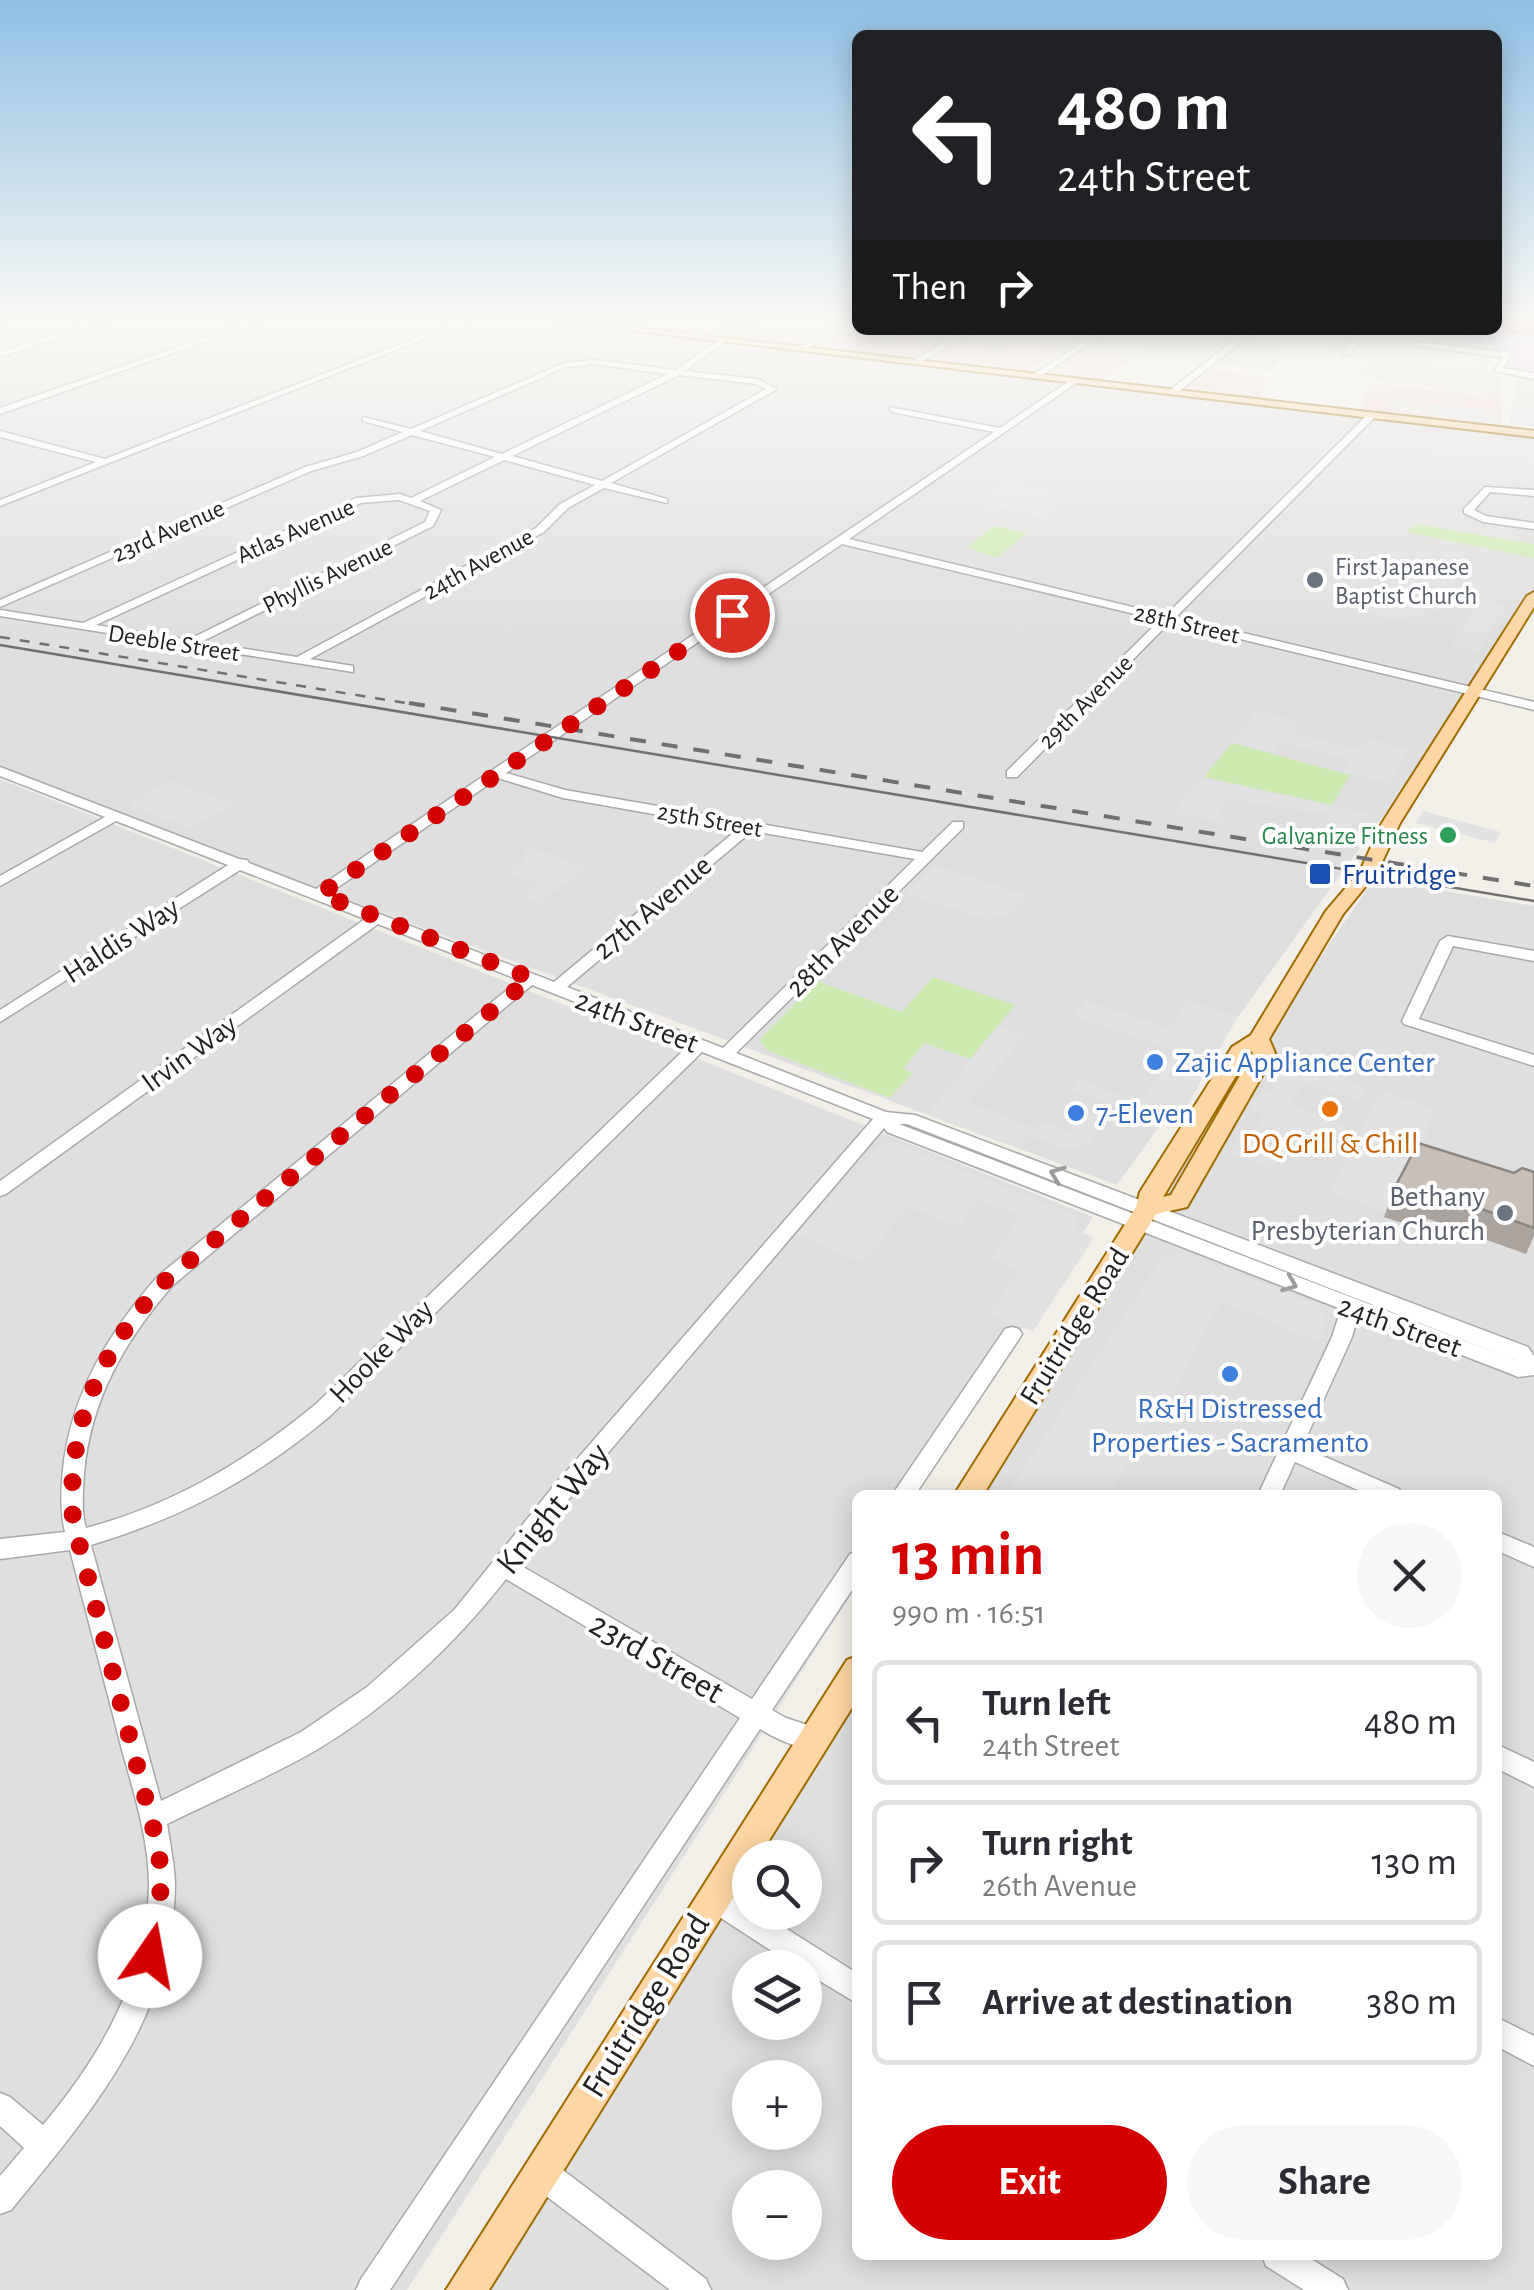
<!DOCTYPE html>
<html lang="en">
<head>
<meta charset="utf-8">
<style>
  body { margin:0; font-family:"Alegreya Sans",sans-serif; background:#f7f7f7; color:#2b2b33; height:100vh; display:flex; flex-direction:column; font-size:38px; white-space:nowrap }
  * { box-sizing:border-box; margin:0 }
  p { font-size:32px; color:#7c7c81 }
  .icon { flex:none; width:55px; height:55px; fill:none; stroke:currentColor; stroke-width:2; stroke-linecap:round; stroke-linejoin:round }
  .map { position:relative; flex:1; overflow:hidden }
  .panel { position:absolute; left:852px; top:1490px; width:650px; height:770px; display:flex; flex-direction:column; background:#fff; border-radius:15px; box-shadow:0 5px 25px #0003 }
  .panel>* { flex:none }
  .guide { position:absolute; left:852px; top:30px; width:650px; height:305px; border-radius:15px; box-shadow:0 5px 25px #0003; background:#202124; color:#fff; overflow:hidden }
  .fabs { position:absolute; left:732px; top:1840px; display:grid; gap:20px }
  .fabs a { display:grid; place-items:center; width:90px; height:90px; border-radius:50%; background:#fff; box-shadow:0 5px 25px #0003; font-size:50px }
  .pin { position:absolute; display:grid; place-items:center; width:85px; height:85px; color:#fff; margin:-42px; border:5px solid #fff; border-radius:50%; box-shadow:0 2px 10px #0007 }
  .me { position:absolute; width:110px; margin:-55px; rotate:12deg; stroke-linejoin:round; filter:drop-shadow(0 0 8px #0008) }
  .turn { display:flex; align-items:center; gap:35px; height:210px; padding:0 40px; font-size:45px }
  .turn .icon { width:130px; height:130px; stroke-width:2.5 }
  .turn b { display:block; font-size:70px; line-height:85px }
  .then { display:flex; align-items:center; height:95px; padding:0 40px; background:#0003; gap:20px; font-size:38px }
  .round { display:grid; place-items:center; flex:none; width:105px; height:105px; border-radius:52px; background:#f7f7f7 }
  .overview { display:flex; align-items:center; justify-content:space-between; height:170px; padding:0 40px }
  h1 { font-size:60px; font-weight:700; line-height:75px; color:#d40000 }
  .button { display:flex; gap:20px; margin-top:auto; padding:20px 40px }
  .button a { flex:1; height:115px; border-radius:60px; background:#d40000; color:#fff; font-size:40px; font-weight:700; line-height:115px; text-align:center }
  .button a+a { background:#f7f7f7; color:#2b2b33 }
  ul { padding:0; list-style:none }
  li { display:flex; align-items:center; gap:30px; height:125px; margin:0 20px 15px; padding:0 20px; border:5px solid #e1e1e2; border-radius:15px }
  li div { flex:1 }
  li b { display:block; font-size:38px }
  li em { font-style:normal }
  .map>svg:first-child { display:block }
  .residential { fill:#e0dfdf; fill-rule:evenodd }
  .commercial { fill:#f2dad9 }
  .industrial { fill:#ebdbe8 }
  .grass { fill:#cdebb0 }
  .parking { fill:#e2e2e2 }
  .lines { fill:none; stroke-linecap:round; stroke-linejoin:round }
  .minor-casing { stroke:#a9a9a9; stroke-width:3 }
  .major-casing { stroke:#a06b00; stroke-width:4 }
  .highway-casing { stroke:#dc2a67; stroke-width:3 }
  .minor { fill:#fff; fill-rule:evenodd }
  .major { fill:#fcd6a4; fill-rule:evenodd }
  .highway { fill:#e892a2; fill-rule:evenodd }
  .tram { stroke:#707070; stroke-width:2.5 }
  .rail-far1 { stroke:#707070; stroke-width:2.5; stroke-dasharray:10 10; stroke-linecap:butt }
  .rail { stroke:#707070; stroke-width:4; stroke-dasharray:16 16; stroke-linecap:butt }
  .wall { fill:#aba49e }
  .building { fill:#c7bfb8; stroke:#8b8681; stroke-width:2.5 }
  .oneway { stroke:#9c9c9c }
  .route { stroke:#d40000; stroke-width:18; stroke-dasharray:0 32.4 }
  .worship-dot { fill:#6b7280; stroke:#fff; stroke-width:4 }
  .leisure-dot { fill:#2e9e5b; stroke:#fff; stroke-width:4 }
  .transit-dot { fill:#1a4fb4; stroke:#fff; stroke-width:4 }
  .shop-dot { fill:#3f7fe0; stroke:#fff; stroke-width:4 }
  .food-dot { fill:#e8710a; stroke:#fff; stroke-width:4 }
  .labels { text-anchor:middle; stroke-width:8; stroke-linejoin:round; paint-order:stroke }
  .far-street-label { font-size:25px; fill:#222; stroke:#fff }
  .far-worship-label { font-size:25px; fill:#5b616d; stroke:#fff; text-anchor:start }
  .far-leisure-label { font-size:25px; fill:#27864d; stroke:#fff; text-anchor:end }
  .transit-label { font-size:30px; fill:#164399; stroke:#fff; text-anchor:start }
  .street-label { font-size:30px; fill:#222; stroke:#fff }
  .shop-label { font-size:30px; fill:#366cbe; stroke:#fff; text-anchor:start }
  .food-label { font-size:30px; fill:#c56008; stroke:#fff }
  .worship-label { font-size:30px; fill:#5b616d; stroke:#fff; text-anchor:end }
  .near-street-label { font-size:35px; fill:#222; stroke:#fff }
</style>
</head>
<body>
<div class="map">
<svg width="1534" height="2290" viewBox="0 0 1534 2290">
  <rect width="100%" height="100%" fill="#f2efe9"/>
  <path class="residential" d="M0,321H519L1534,434V606L1117,1185L0,771Z
    M730,321H850L821,336Z
    M976,330H1100L1064,352L1016,343L1002,351L956,343Z
    M1113,330H1244L1205,361L1094,342Z
    M1259,330H1361L1338,352L1288,345L1272,372L1217,363Z
    M0,779L1093,1217L915,1495H858L857,1585L407,2290H0Z
    M1374,879L1534,906V1366L1354,1296L1534,1369V2290H467L857,1670L858,2255H1498V1495H968L1138,1224ZM750,1858H805V1912H750ZM750,1968H805V2022H750ZM750,2078H805V2132H750ZM750,2188H805V2242H750Z"/>
  <path class="commercial" d="M730,321L775,327L821,336L797,344L707,333Z
    M842,331L887,340L902,332L947,340L912,358L815,346Z
    M956,343L1002,351L1016,343L1064,352L1026,371L931,359Z
    M1081,351L1130,360L1100,381L1051,372Z
    M1212,369L1269,379L1258,398L1186,388Z
    M1369,383L1503,397L1501,427L1359,411Z"/>
  <path class="industrial" d="M1477,330L1534,333V374L1504,370L1513,357L1506,353L1456,347L1463,336L1424,331Z"/>
  <path class="grass" d="M1416,524L1534,544V558L1407,532Z
    M994,526L1027,533L996,558L967,547Z
    M1232,743L1350,775L1332,805L1204,777Z
    M933,977L1015,1005L970,1059L925,1043L903,1069L913,1073L890,1098L768,1051L759,1040L817,981L902,1012Z"/>
  <path class="parking" d="M476,321H512L573,327L560,334H544L474,326L450,337L439,334Z
    M1478,354L1495,357L1481,370L1502,377L1500,396L1360,377L1369,357L1476,370L1480,364L1470,362Z
    M1517,378L1534,379V426L1510,424Z
    M1385,393L1391,394V399L1497,411L1495,424L1389,409L1392,405L1383,402Z
    M1454,434L1534,442V464L1425,451L1426,443L1451,446Z
    M1004,481L1070,495L1042,517L973,501Z
    M1081,570L1119,578L1110,587L1117,590L1107,599L1060,588Z
    M1393,581L1507,606L1477,652L1451,646L1469,618L1426,608L1418,618L1406,616L1401,621L1345,608L1360,590L1469,615L1475,607L1387,588Z
    M1257,711L1299,721L1292,733L1359,750L1367,739L1409,749L1388,783L1342,772L1350,760L1281,742L1273,753L1230,742Z
    M1201,778H1202L1370,813L1363,824L1354,822L1341,840L1328,838L1331,815L1225,799L1220,821L1171,814Z
    M170,781L233,804L191,829L128,805Z
    M1423,811L1501,832L1495,843L1416,823Z
    M528,847L586,867L539,904L522,898L539,884L506,872L522,861Z
    M934,865L1028,895L1007,919L996,915L991,921L905,894Z
    M1187,1000L1238,1017L1175,1127L1072,1090L1079,1080L1140,1102L1175,1051L1074,1016L1086,1001L1170,1028Z
    M999,1026L1025,1036L968,1102L1035,1128L1017,1147L927,1114Z
    M1288,1060L1316,1069L1315,1074L1326,1081L1330,1075L1366,1087L1359,1101L1304,1083L1288,1109L1290,1113L1295,1107L1345,1125L1342,1131L1348,1133L1340,1146L1305,1132L1301,1139L1258,1124L1263,1113L1249,1108L1255,1098L1269,1100L1258,1096L1263,1090L1274,1093L1278,1087L1266,1083L1278,1061L1290,1064Z
    M1381,1091L1437,1109L1388,1213L1331,1192Z
    M1095,1104L1114,1111L1089,1145L1061,1149L1032,1137L1044,1122L1074,1133Z
    M1241,1134L1284,1151L1272,1169L1230,1154Z
    M883,1142L896,1143L1080,1217L1073,1229L1094,1238L1033,1331L988,1315L1019,1270L992,1258L1020,1216L979,1200L957,1227L907,1207L863,1263L797,1234Z
    M1184,1253L1315,1304L1328,1319L1318,1342L1222,1301L1171,1396L1159,1404L1109,1495H1006L1163,1256Z"/>
  <g class="lines">
    <g class="minor-casing">
      <path id="minor" d="M0,321H10L0,324Z
        M99,321H110L0,357V352Z
        M254,321H264L0,414V408Z
        M459,321H469L0,506V500L96,462L0,437V431L105,459Z
        M720,321H730L694,338L687,336Z
        M851,321H858V323L802,351L795,349Z
        M966,330H976L917,364L910,362Z
        M1101,330H1110L1038,378L1031,376Z
        M1247,330H1256L1176,394H1170V390Z
        M1365,330H1373L1349,355H1343V351Z
        M721,338L724,342L685,371L758,379L777,389L611,483L667,499V503L604,488L568,508L544,532L310,659L353,666V672L0,616V610L83,623L356,498L400,494L411,498L495,457L412,435L363,456L311,471L0,607V600L305,467L357,452L403,432L363,421V417L411,429L564,363L594,360L676,370ZM594,364L668,374L502,454L420,431L566,367ZM679,375L756,384L766,389L602,481L512,456ZM504,460L595,485L560,504L536,528L297,657L201,642L433,526L441,510L420,501ZM399,500L430,511L425,522L188,640L96,625L361,503Z
        M1412,341L1512,353L1503,368L1534,373V379L1494,371L1503,357L1409,345Z
        M1072,379L1079,381L849,539L1166,615L1369,413H1375V417L1176,617L1534,702V710L1170,622L1017,777H1007V771L1160,620L842,544L506,773L565,790L922,852L953,822H963V828L736,1053L886,1112L915,1115L1528,1347L1534,1356V1375L1518,1377L1511,1374L1358,1315L1352,1337L1302,1447L1399,1489L1402,1495H1369L1295,1462L1280,1495H1258L1332,1337L1341,1309L887,1132L884,1128L568,1500L518,1564L752,1699L850,1554L858,1552V1581L772,1710L786,1718L823,1730L826,1738L823,1746C804,1753 776,1739 760,1729L390,2290H356L361,2279L740,1718L506,1579C455,1644 390,1706 318,1749C270,1777 217,1799 167,1824C170,1844 175,1866 175,1886C173,2018 90,2114 11,2210L0,2214V2176L24,2148L0,2126V2093L10,2097L43,2125C100,2057 147,1977 149,1885C149,1840 134,1793 122,1750C105,1683 87,1616 70,1550L0,1559V1539L65,1532C60,1512 61,1490 63,1469C71,1394 109,1332 158,1276L519,980L378,924L6,1194L0,1196V1181L365,919L240,870L0,1022V1010L228,865L116,821L0,886V876L105,817L0,776V767L239,859L247,860L249,863L316,889L994,432L892,412L889,407L1000,428ZM498,778L563,798L738,829L554,982L328,894ZM752,831L915,859L723,1048L567,987ZM532,985L688,1046L316,1404C247,1461 173,1505 86,1528C81,1511 83,1491 84,1473C91,1399 124,1342 172,1286ZM702,1052L873,1119L552,1488L455,1609L367,1687L301,1732L161,1801L91,1545C184,1517 256,1478 330,1416ZM899,1124H907L1515,1360Z
        M1485,487L1534,490V496L1490,492L1474,510L1486,516L1534,523V529L1483,522L1464,513V509Z
        M1448,936L1534,951V961L1453,946L1419,1019L1534,1055V1066L1404,1024L1402,1021L1440,941Z
        M1012,1327L1019,1329L1022,1334L1019,1339L915,1495H892L1005,1329Z
        M1498,1532L1534,1547V1567L1498,1551Z
        M1498,1745L1534,1762V1787L1498,1769Z
        M713,1885L750,1906V1912H760L858,1974V2004L805,1972V1968H798L704,1907L700,1898L704,1889Z
        M1498,2018L1534,2036V2066L1498,2047Z
        M540,2157L551,2161L706,2279L711,2290H670L529,2183L525,2172L529,2161Z
        M1262,2255H1305L1343,2279L1348,2290H1304L1266,2266Z"/>
    </g>
    <g class="major-casing">
      <path id="major" d="M550,321H577L1534,431V437Z
        M1534,592V607L1400,823L1378,871L1343,914L1269,1039L1275,1053L1187,1207L1156,1214L983,1495H954L1136,1207L1140,1192L1232,1047L1251,1035L1326,911L1360,871L1382,823L1527,596ZM1251,1051L1253,1053L1171,1195L1163,1197Z
        M858,1656V1698L758,1858H750V1871L489,2290H446L847,1660Z"/>
    </g>
    <g class="highway-casing">
      <path id="highway" d="M1498,323L1534,325V333L1495,330Z"/>
    </g>
    <use href="#minor" class="minor"/>
    <use href="#major" class="major"/>
    <use href="#highway" class="highway"/>
    <path class="tram" d="M0,645L1534,901"/>
    <path class="rail-far1" d="M0,637L424,706"/>
    <path class="rail" d="M409,703L1534,886"/>
  </g>
  <path class="wall" d="M1534,1172V1236L1526,1254L1428,1219L1423,1230L1384,1217L1393,1191L1514,1173Z"/>
  <path class="building" d="M1418,1143L1514,1173L1522,1168L1534,1172V1228L1438,1193L1432,1205L1393,1191Z"/>
  <defs><path id="oneway-chevron" d="M-2-3.5L2.5 0L-2 3.5" fill="none" stroke-width="1.6" stroke-linecap="round" stroke-linejoin="round" transform="scale(2.5)"/></defs>
  <g class="oneway">
    <use href="#oneway-chevron" transform="translate(1057 1174) rotate(-159)"/>
    <use href="#oneway-chevron" transform="translate(1290 1284) rotate(22)"/>
  </g>
  <linearGradient id="sky" x2="0" y2="1"><stop stop-color="#8fc0e4"/><stop offset="0.5" stop-color="#f9f8f5"/><stop offset="1" stop-color="#f9f8f5" stop-opacity="0"/></linearGradient>
  <rect width="1534" height="641" fill="url(#sky)"/>
  <g class="lines">
    <path class="route" d="M150,1956L162,1882L158,1846L73,1520C66,1425 101,1349 165,1281L531,978L320,894L732,615"/>
  </g>
  <g class="worship-dot">
    <circle cx="1315" cy="580" r="10"/>
    <circle cx="1505" cy="1213" r="10"/>
  </g>
  <circle class="leisure-dot" cx="1448" cy="835" r="10"/>
  <rect class="transit-dot" x="1308" y="862" width="24" height="24" rx="5"/>
  <g class="shop-dot">
    <circle cx="1155" cy="1062" r="10"/>
    <circle cx="1076" cy="1113" r="10"/>
    <circle cx="1230" cy="1374" r="10"/>
  </g>
  <circle class="food-dot" cx="1330" cy="1109" r="10"/>
  <g class="labels">
    <g class="far-street-label">
      <text transform="translate(168 530) rotate(-24)" y="9">23rd Avenue</text>
      <text transform="translate(295 530) rotate(-24)" y="9">Atlas Avenue</text>
      <text transform="translate(478 563) rotate(-29)" y="9">24th Avenue</text>
      <text transform="translate(327 575) rotate(-26)" y="9">Phyllis Avenue</text>
      <text transform="translate(1187 623) rotate(13)" y="9">28th Street</text>
      <text transform="translate(174 642) rotate(9)" y="9">Deeble Street</text>
      <text transform="translate(1085 701) rotate(-45)" y="9">29th Avenue</text>
      <text transform="translate(710 819) rotate(10)" y="9">25th Street</text>
    </g>
    <g class="far-worship-label">
      <text x="1335" y="575">First Japanese<tspan x="1335" dy="29">Baptist Church</tspan></text>
    </g>
    <g class="far-leisure-label">
      <text x="1428" y="844">Galvanize Fitness</text>
    </g>
    <g class="transit-label">
      <text x="1342" y="884">Fruitridge</text>
    </g>
    <g class="street-label">
      <text transform="translate(652 907) rotate(-40)" y="10">27th Avenue</text>
      <text transform="translate(121 940) rotate(-33)" y="10">Haldis Way</text>
      <text transform="translate(842 940) rotate(-45)" y="10">28th Avenue</text>
      <text transform="translate(637 1021) rotate(21)" y="10">24th Street</text>
      <text transform="translate(189 1053) rotate(-36)" y="10">Irvin Way</text>
      <text transform="translate(1074 1326) rotate(-58)" y="10">Fruitridge Road</text>
      <text transform="translate(1400 1326) rotate(20)" y="10">24th Street</text>
      <text transform="translate(381 1351) rotate(-45)" y="10">Hooke Way</text>
    </g>
    <g class="shop-label">
      <text x="1175" y="1072">Zajic Appliance Center</text>
      <text x="1096" y="1123">7-Eleven</text>
      <text x="1230" y="1418" text-anchor="middle">R&amp;H Distressed<tspan x="1230" dy="34">Properties - Sacramento</tspan></text>
    </g>
    <g class="food-label">
      <text x="1330" y="1153">DQ Grill &amp; Chill</text>
    </g>
    <g class="worship-label">
      <text x="1485" y="1206">Bethany<tspan x="1485" dy="34">Presbyterian Church</tspan></text>
    </g>
    <g class="near-street-label">
      <text transform="translate(552 1508) rotate(-51)" y="12">Knight Way</text>
      <text transform="translate(657 1657) rotate(30)" y="12">23rd Street</text>
      <text transform="translate(645 2005) rotate(-58)" y="12">Fruitridge Road</text>
    </g>
  </g>
</svg>
<div class="fabs">
<a><svg class="icon" aria-label="search" viewBox="0 0 24 24"><circle cx="10" cy="10" r="6"/><path d="M15 15l6 6"/></svg></a>
<a><svg class="icon" aria-label="layers" viewBox="0 0 24 24"><path d="M12 4l9 5-9 5-9-5zM3 14l9 5 9-5"/></svg></a>
<a>+</a>
<a>−</a>
</div>
<div class="pin" style="left:732px;top:615px;background:#d93025"><svg class="icon" aria-label="arrive" viewBox="0 0 24 24"><path d="M6 21V4h12l-3 4 3 4H6"/></svg></div>
<svg class="me" style="left:150px;top:1956px" viewBox="-20 -20 40 40"><circle r="19" fill="#fff"/><path d="M0-13L10 11 0 6-10 11z" fill="#d40000"/></svg>
<div class="guide">
<div class="turn"><svg class="icon" aria-label="left" viewBox="0 0 24 24"><path d="M17 20v-9H6M10 6l-5 5 5 5"/></svg><div><b>480 m</b>24th Street</div></div>
<div class="then">Then<svg class="icon" aria-label="right" viewBox="0 0 24 24"><path d="M7 20v-9h11M14 6l5 5-5 5"/></svg></div>
</div>
<section class="panel">
<div class="overview"><div><h1>13 min</h1><p>990 m · 16:51</p></div><a class="round"><svg class="icon" aria-label="close" viewBox="0 0 24 24"><path d="M6 6l12 12M18 6L6 18"/></svg></a></div>
<ul>
<li><svg class="icon" aria-label="left" viewBox="0 0 24 24"><path d="M17 20v-9H6M10 6l-5 5 5 5"/></svg><div><b>Turn left</b><p>24th Street</p></div><em>480 m</em></li>
<li><svg class="icon" aria-label="right" viewBox="0 0 24 24"><path d="M7 20v-9h11M14 6l5 5-5 5"/></svg><div><b>Turn right</b><p>26th Avenue</p></div><em>130 m</em></li>
<li><svg class="icon" aria-label="arrive" viewBox="0 0 24 24"><path d="M6 21V4h12l-3 4 3 4H6"/></svg><div><b>Arrive at destination</b></div><em>380 m</em></li>
</ul>
<div class="button"><a>Exit</a><a>Share</a></div>
</section>
</div>
</body>
</html>
